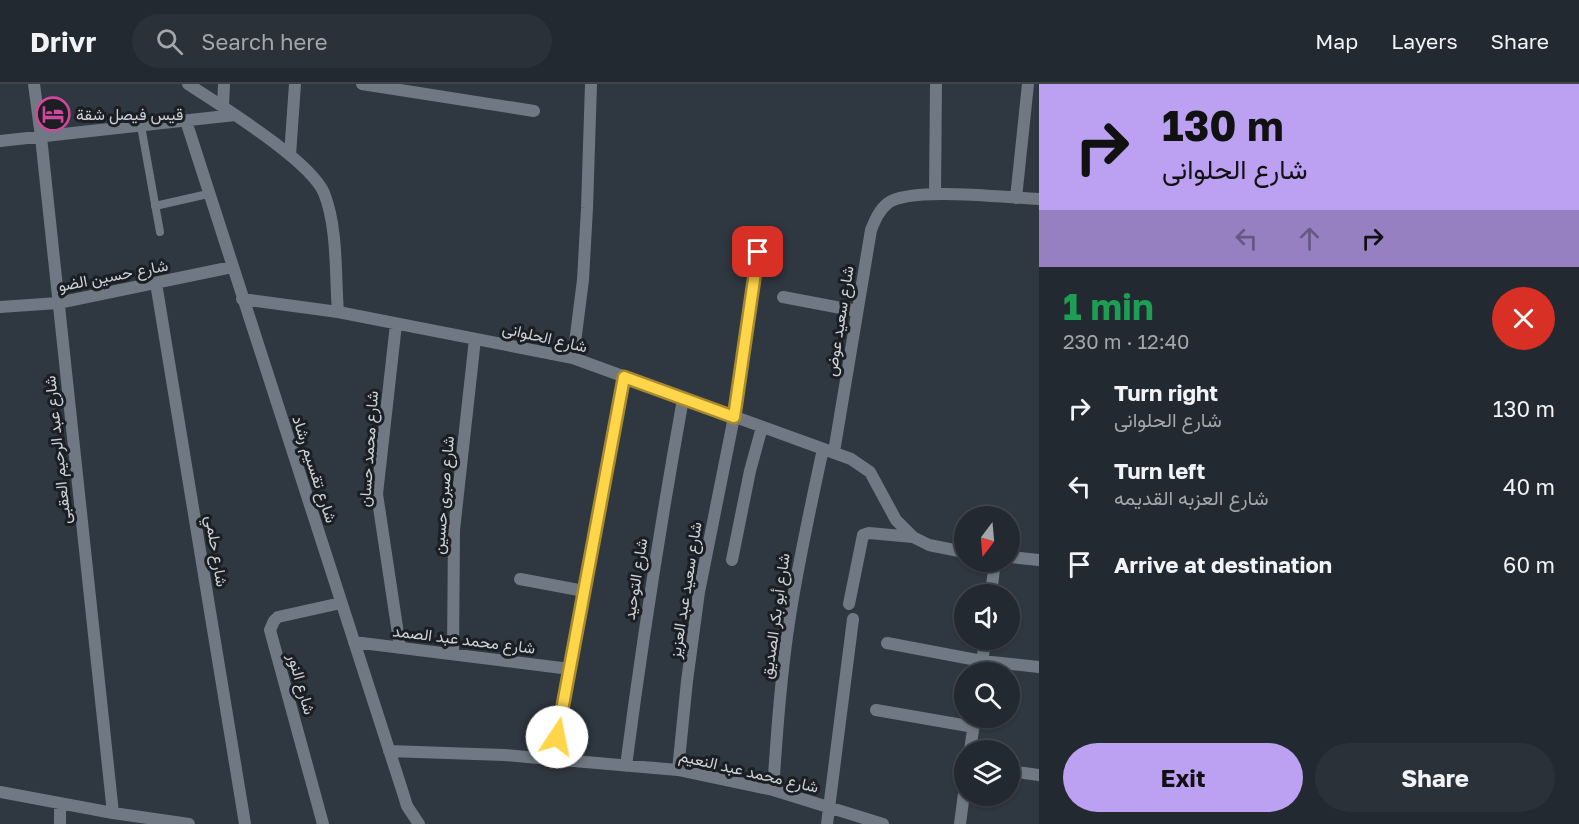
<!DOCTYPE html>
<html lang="en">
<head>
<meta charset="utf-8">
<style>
  body { margin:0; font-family:"Golos Text",Vazirmatn,sans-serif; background:#2b3138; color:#f1f3f6; height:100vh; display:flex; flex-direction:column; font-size:22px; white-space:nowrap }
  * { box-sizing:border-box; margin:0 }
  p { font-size:20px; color:#a3a6ab }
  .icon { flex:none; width:33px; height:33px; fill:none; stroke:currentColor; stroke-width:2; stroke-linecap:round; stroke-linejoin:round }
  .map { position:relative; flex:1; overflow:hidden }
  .panel { display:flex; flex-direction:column; background:#232930; width:540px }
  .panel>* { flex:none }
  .banner { background:#bca0f2; color:#111; overflow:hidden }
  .needle { width:39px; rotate:196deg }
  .controls { position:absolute; left:954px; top:422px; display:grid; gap:12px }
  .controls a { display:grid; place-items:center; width:66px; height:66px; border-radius:50%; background:#232930; box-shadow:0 2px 4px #0004,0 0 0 2px #40454c; font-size:30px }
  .pin { position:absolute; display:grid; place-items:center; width:51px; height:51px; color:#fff; margin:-26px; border-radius:12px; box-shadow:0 3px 9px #0006 }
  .me { position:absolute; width:66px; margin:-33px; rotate:11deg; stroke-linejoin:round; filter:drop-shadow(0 0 4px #0008) }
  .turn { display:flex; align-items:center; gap:21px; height:126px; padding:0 24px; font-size:27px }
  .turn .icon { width:78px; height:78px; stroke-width:2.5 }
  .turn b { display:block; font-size:42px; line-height:51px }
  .lanes { display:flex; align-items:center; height:57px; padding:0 24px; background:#0003; justify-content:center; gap:30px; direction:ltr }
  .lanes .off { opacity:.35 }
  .round { display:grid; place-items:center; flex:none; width:63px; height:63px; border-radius:32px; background:#2b3138 }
  .summary { display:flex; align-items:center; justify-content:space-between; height:102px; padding:0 24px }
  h1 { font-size:36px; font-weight:700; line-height:45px; color:#1e9e55 }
  .cta { display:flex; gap:12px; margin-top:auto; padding:12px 24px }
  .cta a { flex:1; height:69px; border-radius:36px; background:#bca0f2; color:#111; font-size:24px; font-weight:700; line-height:69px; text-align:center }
  .cta a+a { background:#2b3138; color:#f1f3f6 }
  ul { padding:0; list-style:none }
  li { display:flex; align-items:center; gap:18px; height:78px; padding:0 24px }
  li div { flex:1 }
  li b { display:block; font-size:22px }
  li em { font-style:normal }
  header { display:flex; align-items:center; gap:36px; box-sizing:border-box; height:84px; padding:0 30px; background:#232930; border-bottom:2px solid #40454c }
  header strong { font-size:28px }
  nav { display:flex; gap:33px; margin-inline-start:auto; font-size:21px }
  .search { width:420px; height:54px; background:#2b3138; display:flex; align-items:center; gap:15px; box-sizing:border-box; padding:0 21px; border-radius:33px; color:#a3a6ab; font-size:22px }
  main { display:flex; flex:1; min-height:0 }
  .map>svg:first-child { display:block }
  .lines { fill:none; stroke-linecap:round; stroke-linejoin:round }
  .service { stroke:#707983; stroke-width:8 }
  .minor { stroke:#707983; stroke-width:12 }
  .route-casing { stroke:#a68a30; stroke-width:15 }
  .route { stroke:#ffd54a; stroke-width:10 }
  .labels { text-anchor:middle; stroke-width:6; stroke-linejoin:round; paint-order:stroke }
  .poi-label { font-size:16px; fill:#cdd2d7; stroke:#1b1e22; text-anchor:start }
  .street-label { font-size:16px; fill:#cdd2d7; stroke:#1b1e22 }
</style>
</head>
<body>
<header>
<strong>Drivr</strong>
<div class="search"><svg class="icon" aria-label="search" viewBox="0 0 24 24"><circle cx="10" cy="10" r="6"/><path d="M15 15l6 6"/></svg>Search here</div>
<nav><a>Map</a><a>Layers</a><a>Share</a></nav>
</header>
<main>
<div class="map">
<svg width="1039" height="740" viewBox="0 0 1039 740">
  <rect width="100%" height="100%" fill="#2f3740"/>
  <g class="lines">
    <path class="service" d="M141,42L160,148
      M155,122L208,110"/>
    <path class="minor" d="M34,0L41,53L113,729
      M188,0C221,22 310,76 324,109C338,144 335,191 338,228
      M362,0L534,27
      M223,23L224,0
      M186,37L403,709L407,722L419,740
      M0,57L235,31
      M290,71L295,0
      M935,110L936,0
      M1016,114L1028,0
      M156,199L245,740
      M783,213L857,227
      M242,215L338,228L573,274L851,375L870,388L896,436L913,453L929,461L964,468
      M0,223L58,219L232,183
      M396,240L377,410L400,563
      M573,274L583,196L587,124L591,0
      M834,368L871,146C875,136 879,126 888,119C911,102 1008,114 1039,115
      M1010,473L1039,476
      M732,476L750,387L762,343
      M520,495L584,507
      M991,510L995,477
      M849,520L863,451L869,449L913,453
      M354,558L570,585
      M887,559L982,577L1039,583
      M453,570L454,446L475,255
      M981,588L985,555
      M876,626L974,643
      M970,666L975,633
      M389,667L504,671L678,686L773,706L883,740
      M552,676L624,293
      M626,682C642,559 661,437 683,315
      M678,686L687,597L699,508L734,333L758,168
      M1010,687L1039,691
      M773,706C777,647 781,589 790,532C799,475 811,420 823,365
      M0,708L113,729L189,740
      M60,740V720
      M323,740L270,546L274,537L278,533L341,519
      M827,740L853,535
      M960,740L964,709"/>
  </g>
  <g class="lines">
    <g class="route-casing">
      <path id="route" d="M557,653L624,293L734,333L758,168"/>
    </g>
    <use href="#route" class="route"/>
  </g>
  <defs>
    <g id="hotel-ring" transform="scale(1.725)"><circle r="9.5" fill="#1b1e22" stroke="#d1479c" stroke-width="1.5"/><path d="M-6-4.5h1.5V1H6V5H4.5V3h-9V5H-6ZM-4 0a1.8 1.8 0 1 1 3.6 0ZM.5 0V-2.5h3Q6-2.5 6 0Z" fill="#d1479c"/></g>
  </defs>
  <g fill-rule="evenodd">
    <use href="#hotel-ring" x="53" y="30"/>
  </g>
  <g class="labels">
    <g class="poi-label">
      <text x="76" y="36">قيس فيصل شقة</text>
    </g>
    <g class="street-label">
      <text transform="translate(113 191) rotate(-11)" y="6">شارع حسين الضو</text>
      <text transform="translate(839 237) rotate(-81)" y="6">شارع سعيد عوض</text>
      <text transform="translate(545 253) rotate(13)" y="6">شارع الحلوانى</text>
      <text transform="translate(368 365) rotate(-86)" y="6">شارع محمد حسان</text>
      <text transform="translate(57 366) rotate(-96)" y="6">شارع عبد الرحيم العقبى</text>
      <text transform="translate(315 385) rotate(72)" y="6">شارع تقسيم رشاد</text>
      <text transform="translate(443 411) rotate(-85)" y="6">شارع صبرى حسين</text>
      <text transform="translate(217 467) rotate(81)" y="6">شارع حلمي</text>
      <text transform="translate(635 495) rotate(-81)" y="6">شارع التوحيد</text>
      <text transform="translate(685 506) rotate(-81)" y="6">شارع سعيد عبد العزيز</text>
      <text transform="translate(775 532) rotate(-82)" y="6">شارع أبو بكر الصديق</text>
      <text transform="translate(464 555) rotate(7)" y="6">شارع محمد عبد الصمد</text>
      <text transform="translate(302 600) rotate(74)" y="6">شارع النور</text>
      <text transform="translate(749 687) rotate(13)" y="6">شارع محمد عبد النعيم</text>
    </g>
  </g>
</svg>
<div class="controls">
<a><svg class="needle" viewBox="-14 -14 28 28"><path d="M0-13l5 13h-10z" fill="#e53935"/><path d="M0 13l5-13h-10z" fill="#a3a6ab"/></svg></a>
<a><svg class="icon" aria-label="sound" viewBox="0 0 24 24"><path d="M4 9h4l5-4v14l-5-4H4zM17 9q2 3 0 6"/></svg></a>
<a><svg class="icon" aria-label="search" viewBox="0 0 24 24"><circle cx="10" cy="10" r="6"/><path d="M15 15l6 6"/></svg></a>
<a><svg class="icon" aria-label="layers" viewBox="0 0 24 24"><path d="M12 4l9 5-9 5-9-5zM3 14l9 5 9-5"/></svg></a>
</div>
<div class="pin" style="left:758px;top:168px;background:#d93025"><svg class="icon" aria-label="arrive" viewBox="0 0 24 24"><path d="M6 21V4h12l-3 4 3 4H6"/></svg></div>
<svg class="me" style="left:557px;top:653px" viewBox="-20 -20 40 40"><circle r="19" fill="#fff"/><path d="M0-13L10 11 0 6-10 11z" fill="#ffd54a"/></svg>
</div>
<section class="panel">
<div class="banner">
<div class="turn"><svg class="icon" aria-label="right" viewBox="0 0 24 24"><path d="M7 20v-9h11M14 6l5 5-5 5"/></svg><div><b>130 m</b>شارع الحلوانى</div></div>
<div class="lanes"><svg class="icon off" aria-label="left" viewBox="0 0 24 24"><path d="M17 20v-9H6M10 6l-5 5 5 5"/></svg><svg class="icon off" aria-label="ahead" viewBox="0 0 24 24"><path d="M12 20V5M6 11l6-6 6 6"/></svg><svg class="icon" aria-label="right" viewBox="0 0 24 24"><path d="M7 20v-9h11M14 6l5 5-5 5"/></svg></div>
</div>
<div class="summary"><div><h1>1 min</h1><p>230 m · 12:40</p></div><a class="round" style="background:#d93025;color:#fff"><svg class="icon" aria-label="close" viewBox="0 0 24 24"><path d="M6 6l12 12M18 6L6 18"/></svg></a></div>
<ul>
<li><svg class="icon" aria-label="right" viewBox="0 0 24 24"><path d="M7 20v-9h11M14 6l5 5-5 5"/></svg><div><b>Turn right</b><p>شارع الحلوانى</p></div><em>130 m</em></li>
<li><svg class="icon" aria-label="left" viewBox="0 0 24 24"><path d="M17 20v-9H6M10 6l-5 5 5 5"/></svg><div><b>Turn left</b><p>شارع العزبه القديمه</p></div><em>40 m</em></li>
<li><svg class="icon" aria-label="arrive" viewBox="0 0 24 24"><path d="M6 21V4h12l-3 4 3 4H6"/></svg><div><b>Arrive at destination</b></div><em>60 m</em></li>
</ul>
<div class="cta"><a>Exit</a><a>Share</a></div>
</section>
</main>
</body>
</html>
